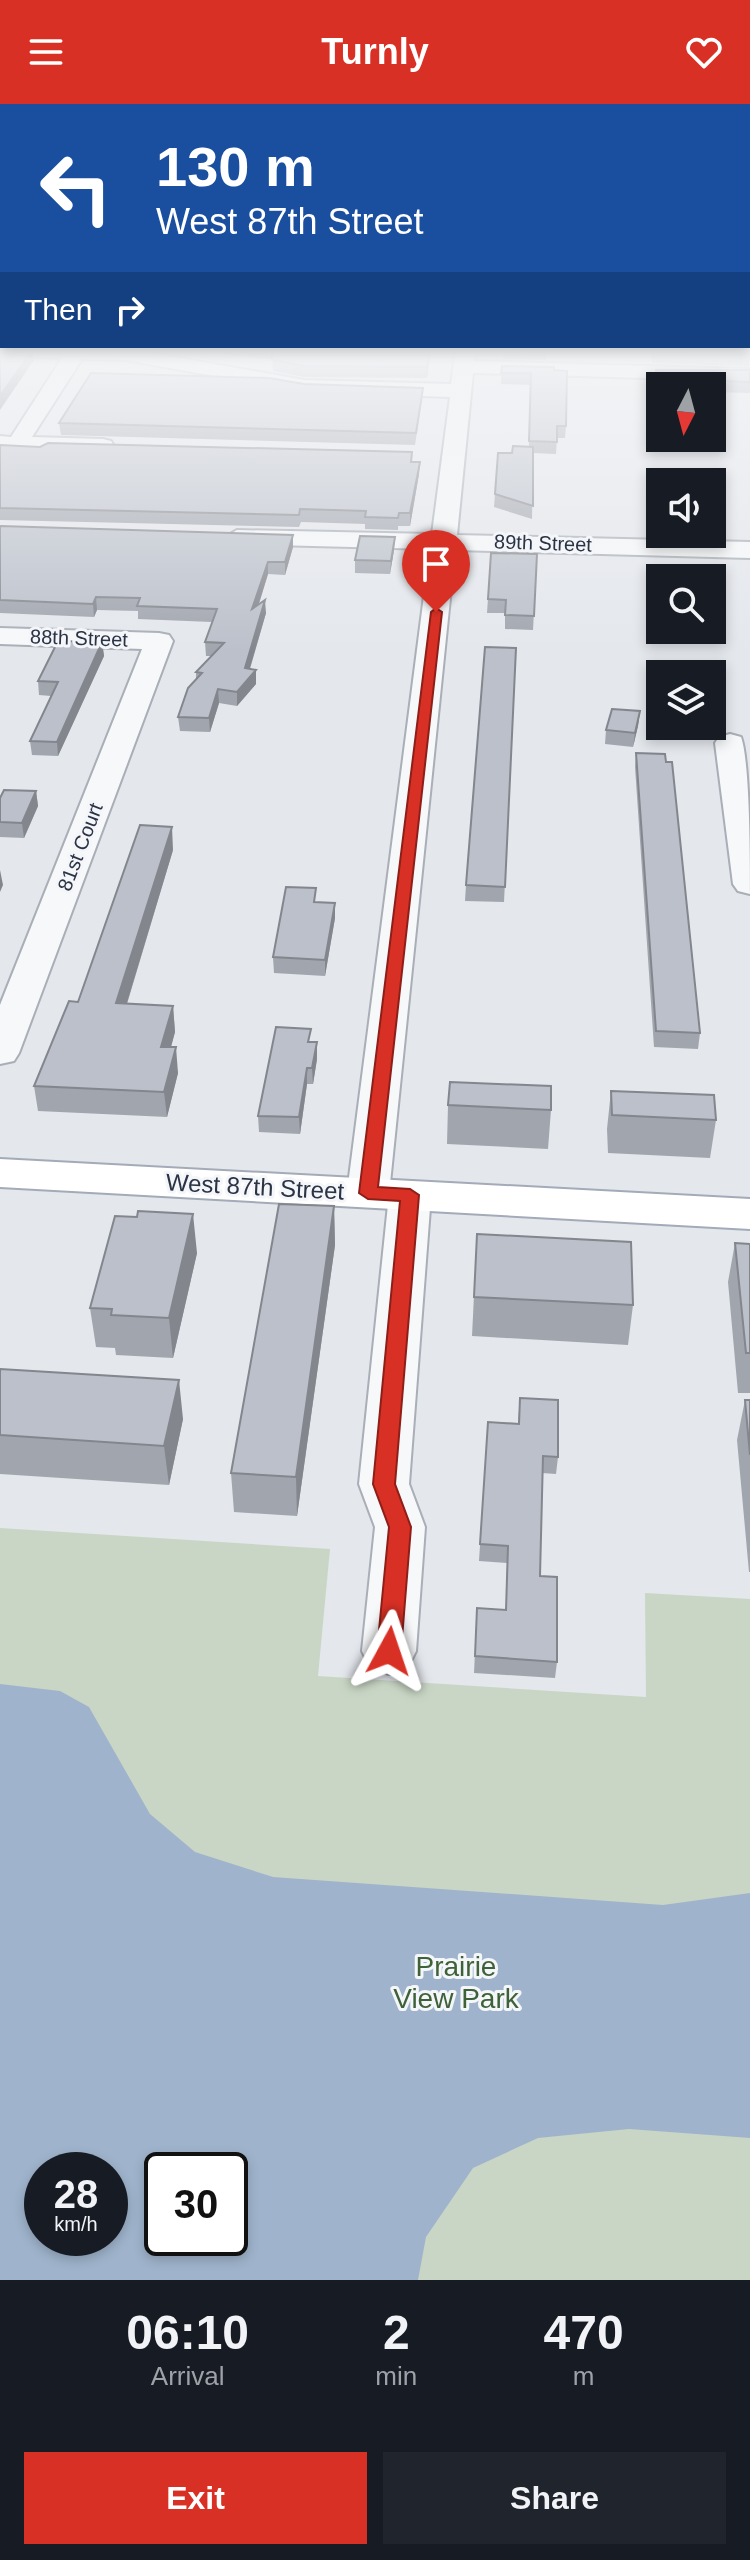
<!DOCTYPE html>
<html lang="en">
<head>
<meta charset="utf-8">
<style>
  body { margin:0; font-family:Arial,sans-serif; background:#20242c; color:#f1f3f6; height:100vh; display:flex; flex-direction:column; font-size:30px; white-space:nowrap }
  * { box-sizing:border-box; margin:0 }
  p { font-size:26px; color:#9ea1a6 }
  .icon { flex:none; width:44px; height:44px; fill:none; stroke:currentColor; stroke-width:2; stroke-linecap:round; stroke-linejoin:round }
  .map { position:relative; height:2176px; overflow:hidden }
  .sheet { display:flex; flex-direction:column; background:#171b24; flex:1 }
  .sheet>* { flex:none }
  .top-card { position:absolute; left:0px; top:0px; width:750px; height:244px; box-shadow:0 4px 12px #0003; background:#1a4fa0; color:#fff; overflow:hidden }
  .needle { width:52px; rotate:186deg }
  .buttons { position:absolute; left:646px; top:268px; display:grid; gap:16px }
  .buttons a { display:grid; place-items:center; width:80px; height:80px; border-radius:0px; background:#171b24; box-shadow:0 4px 12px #0003; font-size:40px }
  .speed { position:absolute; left:24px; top:2048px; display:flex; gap:16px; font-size:40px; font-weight:700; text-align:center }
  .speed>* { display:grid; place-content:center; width:104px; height:104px; border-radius:50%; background:#171b24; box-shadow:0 4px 12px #0003; line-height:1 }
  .speed small { font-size:20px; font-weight:400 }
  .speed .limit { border:4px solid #111; border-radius:12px; background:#fff; color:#111 }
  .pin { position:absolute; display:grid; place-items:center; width:68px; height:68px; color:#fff; margin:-82px -34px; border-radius:50% 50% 50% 0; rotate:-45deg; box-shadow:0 0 8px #0007 }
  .pin .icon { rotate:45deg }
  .me { position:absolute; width:88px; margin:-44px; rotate:5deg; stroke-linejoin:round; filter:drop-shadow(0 0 6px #0008) }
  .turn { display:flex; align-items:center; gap:28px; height:168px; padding:0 24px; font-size:36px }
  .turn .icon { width:104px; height:104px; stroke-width:2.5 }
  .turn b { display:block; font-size:56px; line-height:68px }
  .then { display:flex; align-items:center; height:76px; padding:0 24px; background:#0003; gap:16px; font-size:30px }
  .eta { display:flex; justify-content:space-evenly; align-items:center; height:136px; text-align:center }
  .eta b { font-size:48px; font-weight:700; line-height:56px }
  .primary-button { display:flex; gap:16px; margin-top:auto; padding:16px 24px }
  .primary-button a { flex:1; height:92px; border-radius:0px; background:#d93025; color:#fff; font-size:32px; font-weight:700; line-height:92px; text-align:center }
  .primary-button a+a { background:#20242c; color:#f1f3f6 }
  header { display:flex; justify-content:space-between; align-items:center; height:104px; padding:0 24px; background:#d93025; color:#fff; font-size:36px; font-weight:700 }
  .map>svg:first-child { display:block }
  .green { fill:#c9d6c5; fill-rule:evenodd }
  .water { fill:#9fb4cc; fill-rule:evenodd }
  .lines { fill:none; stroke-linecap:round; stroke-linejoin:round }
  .minor-casing { stroke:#a9aeb7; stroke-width:4 }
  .major-casing { stroke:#a3abb8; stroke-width:4 }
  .minor { fill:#f7f8fa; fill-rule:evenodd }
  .major { fill:#fff; fill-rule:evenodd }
  .wall { fill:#a1a5ae }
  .shaded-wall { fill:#83868d }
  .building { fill:#bbc0ca; stroke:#83868d; stroke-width:2 }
  .route { fill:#d93025; stroke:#8d1f18; stroke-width:2 }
  .labels { text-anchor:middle; stroke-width:6; stroke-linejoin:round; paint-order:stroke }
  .far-street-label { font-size:20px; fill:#2b3445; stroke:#f4f6f9 }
  .street-label { font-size:24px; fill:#2b3445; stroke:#f4f6f9 }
  .near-park-label { font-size:28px; fill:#3f6138; stroke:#f4f6f9 }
</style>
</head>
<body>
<header><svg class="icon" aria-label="menu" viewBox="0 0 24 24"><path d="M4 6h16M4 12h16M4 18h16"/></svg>Turnly<svg class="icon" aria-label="heart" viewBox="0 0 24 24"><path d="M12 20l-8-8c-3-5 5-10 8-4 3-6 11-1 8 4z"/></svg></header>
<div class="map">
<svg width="750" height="2176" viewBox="0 0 750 2176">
  <rect width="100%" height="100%" fill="#e4e7ec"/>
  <path class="green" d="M0,1424L330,1445L318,1572L646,1593L645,1489L750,1495V2176H0ZM42,2066H110V2134H42ZM162,2066H230V2134H162Z"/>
  <path class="water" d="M0,1580L60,1587L89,1603L150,1710L195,1748L273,1773L663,1801L750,1789V2034L629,2025L538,2034L473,2064L426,2133L418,2176H0ZM42,2066H110V2134H42ZM162,2066H230V2134H162Z"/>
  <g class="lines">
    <g class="minor-casing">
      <path id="minor" d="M0,244H125L304,276L451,280L456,244H476L474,257L750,265V277L473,269L457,431L750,438V454L455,446L389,1089L383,1099L368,1103L353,1099L347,1089L430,445L237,440L225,433L237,426L432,430L450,293L304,288L125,256L82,255L32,333L103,335L111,337L114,342L111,347L0,346V332L11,333L62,254L0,252Z
        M0,524L159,529L169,531L173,537L19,949L14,957L0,960V901L142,545L0,540Z
        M730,630L741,633C750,657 750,757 750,790L738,787L733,780L715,639L719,633Z
        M410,1077L425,1081L431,1091L409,1380L425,1423L416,1547L408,1563L389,1570L370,1563L362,1547L375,1423L359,1380L389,1091L395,1081Z"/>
    </g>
    <g class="major-casing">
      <path id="major" d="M0,1055L750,1095V1125L0,1083Z"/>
    </g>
    <use href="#minor" class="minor"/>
    <use href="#major" class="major"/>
  </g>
  <path class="wall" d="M166,244H431L427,274L304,273L273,267L272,255Z
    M504,244H547L546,256L503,255Z
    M650,244H749L750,249L749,262L652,259Z
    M502,262L554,263L566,322L565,334H557L556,350L533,349L532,415L494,403L498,349H512L529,343L530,281L501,280Z
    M656,266H750V289L712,288V282H660V289H657L655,277Z
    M304,280L422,295L415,341L61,331L59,319Z
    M0,341L412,358L419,370L410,422H398V426L365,425V420L301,418L299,423L0,416Z
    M0,422L293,443L285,471L268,470L259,500L266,509L250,565L256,580L237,602L219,599L210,628L180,627L178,613L196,576V568L211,552H206L205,538L212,518L138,515V507L97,506L94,513L0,509Z
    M394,446L390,470L355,469V456Z
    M491,449L537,450L533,526L505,525V509H487Z
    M102,538L104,552L58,652L32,651L30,637L51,592L39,591L38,577Z
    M516,544L504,798L465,797L466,781Z
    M640,607L638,622L633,643L605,640L606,626Z
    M636,649L700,929L698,945L654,943L635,663Z
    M36,687L38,702L24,734L0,733V694Z
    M173,746L127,900L173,902L175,928L171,943L178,969L167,1013L38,1007L34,982L78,898Z
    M317,798L335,814L325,872L274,869L273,853Z
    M317,955L313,980H307L300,1030L259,1028L258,1012Z
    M611,987L716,1016L710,1054L608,1049L607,1025Z
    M448,1001L551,1006L548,1045L447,1040Z
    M334,1102L335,1141L297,1412L234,1408L231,1369Z
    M137,1113L197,1149L173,1254L116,1251L115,1244L96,1243L90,1204Z
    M477,1130L633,1201L628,1241L472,1232Z
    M735,1139L750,1140V1289H738L728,1178Z
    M0,1265L183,1315L169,1381L0,1370Z
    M520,1294L558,1353L556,1370L542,1369L540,1472L557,1558L555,1574L474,1569L477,1504L506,1506L507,1459L479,1457L488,1318L518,1319Z
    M745,1296H750V1468H749L737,1336Z"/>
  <path class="shaded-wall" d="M430,244H431L427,274V263Z
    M33,245L34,256L0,306V292Z
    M420,358L419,370L410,422V409Z
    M293,431V443L285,471V458Z
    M395,433L394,446L390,470L391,457Z
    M268,458V470L253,518L252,505Z
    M96,493L97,506L94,513L93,500Z
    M265,496L266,509L246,577L256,566V580L237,602V588L245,564Z
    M102,538L104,552L58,652L57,638Z
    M218,585L219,599L210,628L209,614Z
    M640,607L638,622L633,643L635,629Z
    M36,687L38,702L24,734L22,719Z
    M172,723L173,746L119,925L116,899Z
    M0,766L3,781L0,788Z
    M335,799V814L325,872V856Z
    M173,902L175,928L164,968L161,943Z
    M317,938V955L313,980L312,964Z
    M176,943L178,969L167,1013L164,988Z
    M307,964V980L300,1030L299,1013Z
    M334,1102L335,1141L297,1412L296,1373Z
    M193,1110L197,1149L173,1254L169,1214Z
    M179,1276L183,1315L169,1381L164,1342Z"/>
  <path class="building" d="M0,244L33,245L0,292Z
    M266,244H430L427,263L304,262L272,256L273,244Z
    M504,244H547V245Z
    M653,244H749L750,251L653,248Z
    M502,262L554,263V266L567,267L566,322H557V338L529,337L531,269H501Z
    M656,266H750V278L699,276L658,278Z
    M91,269L269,274L304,280L423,284L416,329L59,319Z
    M48,339L412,348L411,358H420L410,409H399L398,414L365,413L366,407L300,405L299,411L0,404V341L40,343Z
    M513,342L533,343V402L495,390L498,349H512Z
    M0,422L293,431L285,458H268L252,505L265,496L245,564L256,566L237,588L218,585L209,614L178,613L188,584L202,569L196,568L224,539L205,538L217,505L137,502L140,494L96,493L93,500L0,496Z
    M360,432L395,433L391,457L355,456Z
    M491,449L537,450L534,512L505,511L506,496L488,495Z
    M679,466H701L702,474H680Z
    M58,537L102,538L57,638L30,637L58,578L38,577Z
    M485,543L516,544L505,783L466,781Z
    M612,605L640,607L635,629L606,626Z
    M636,649L665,650L666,658H672L700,929L656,927Z
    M4,686L36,687L22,719L0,718V694Z
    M140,721L172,723L116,899L173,902L161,943H176L164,988L34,982L69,897L78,898Z
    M286,783L316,784L314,798L335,799L325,856L273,853Z
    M276,923L311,925L308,938H317L312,964H307L299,1013L258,1012Z
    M450,978L551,982V1006L448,1001Z
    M611,987L714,991L716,1016L612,1011Z
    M279,1100L334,1102L296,1373L231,1369Z
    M138,1107L193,1110L169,1214L111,1211L112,1205L90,1204L115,1112L137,1113Z
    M477,1130L631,1138L633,1201L474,1193Z
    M735,1139L750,1140V1249H746Z
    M0,1265L179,1276L164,1342L0,1331Z
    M520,1294L558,1296V1353L543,1352L540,1472L557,1473V1558L475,1552L477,1504L506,1506L508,1442L480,1440L488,1318L519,1320Z
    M745,1296H750V1351Z"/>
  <linearGradient id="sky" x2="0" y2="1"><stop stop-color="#8bb4dd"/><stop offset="0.45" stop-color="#f3f4f6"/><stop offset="1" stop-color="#f3f4f6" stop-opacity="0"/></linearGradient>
  <rect width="750" height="548" fill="url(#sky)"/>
  <path class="route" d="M436,504L442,508L378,1083L410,1085L419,1091L395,1380L411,1423L401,1547L397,1554L389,1557L381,1554L377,1547L389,1423L373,1380L400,1097L368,1095L359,1089L431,508Z"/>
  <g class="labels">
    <g class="far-street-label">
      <text transform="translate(543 439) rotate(2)" y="7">89th Street</text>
      <text transform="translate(79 534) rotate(2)" y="7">88th Street</text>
      <text transform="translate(80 743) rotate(-69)" y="7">81st Court</text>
    </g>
    <g class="street-label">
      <text transform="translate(255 1083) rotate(3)" y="8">West 87th Street</text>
    </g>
    <g class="near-park-label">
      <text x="456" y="1872">Prairie<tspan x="456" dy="32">View Park</tspan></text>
    </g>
  </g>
</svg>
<div class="buttons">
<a><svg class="needle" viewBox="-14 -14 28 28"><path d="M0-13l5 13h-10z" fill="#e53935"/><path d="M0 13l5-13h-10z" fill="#9ea1a6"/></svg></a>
<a><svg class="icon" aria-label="sound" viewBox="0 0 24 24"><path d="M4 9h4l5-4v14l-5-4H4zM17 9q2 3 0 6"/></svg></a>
<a><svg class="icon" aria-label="search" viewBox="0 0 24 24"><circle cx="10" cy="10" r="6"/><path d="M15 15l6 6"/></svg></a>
<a><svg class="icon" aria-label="layers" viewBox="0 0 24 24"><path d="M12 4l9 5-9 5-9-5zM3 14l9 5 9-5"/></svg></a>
</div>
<div class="speed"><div>28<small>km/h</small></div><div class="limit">30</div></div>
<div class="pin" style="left:436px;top:508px;background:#d93025"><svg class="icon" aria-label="arrive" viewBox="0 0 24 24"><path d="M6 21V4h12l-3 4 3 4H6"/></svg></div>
<svg class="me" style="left:389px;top:1547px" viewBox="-20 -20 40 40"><path d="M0-17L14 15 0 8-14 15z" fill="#d93025" stroke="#fff" stroke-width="4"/></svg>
<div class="top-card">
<div class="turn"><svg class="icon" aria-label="left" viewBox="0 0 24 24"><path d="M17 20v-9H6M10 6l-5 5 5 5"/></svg><div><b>130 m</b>West 87th Street</div></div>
<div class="then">Then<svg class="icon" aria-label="right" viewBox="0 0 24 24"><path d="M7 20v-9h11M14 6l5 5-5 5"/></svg></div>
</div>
</div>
<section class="sheet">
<div class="eta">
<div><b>06:10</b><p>Arrival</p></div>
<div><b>2</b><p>min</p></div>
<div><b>470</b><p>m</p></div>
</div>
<div class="primary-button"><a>Exit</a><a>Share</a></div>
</section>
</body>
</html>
